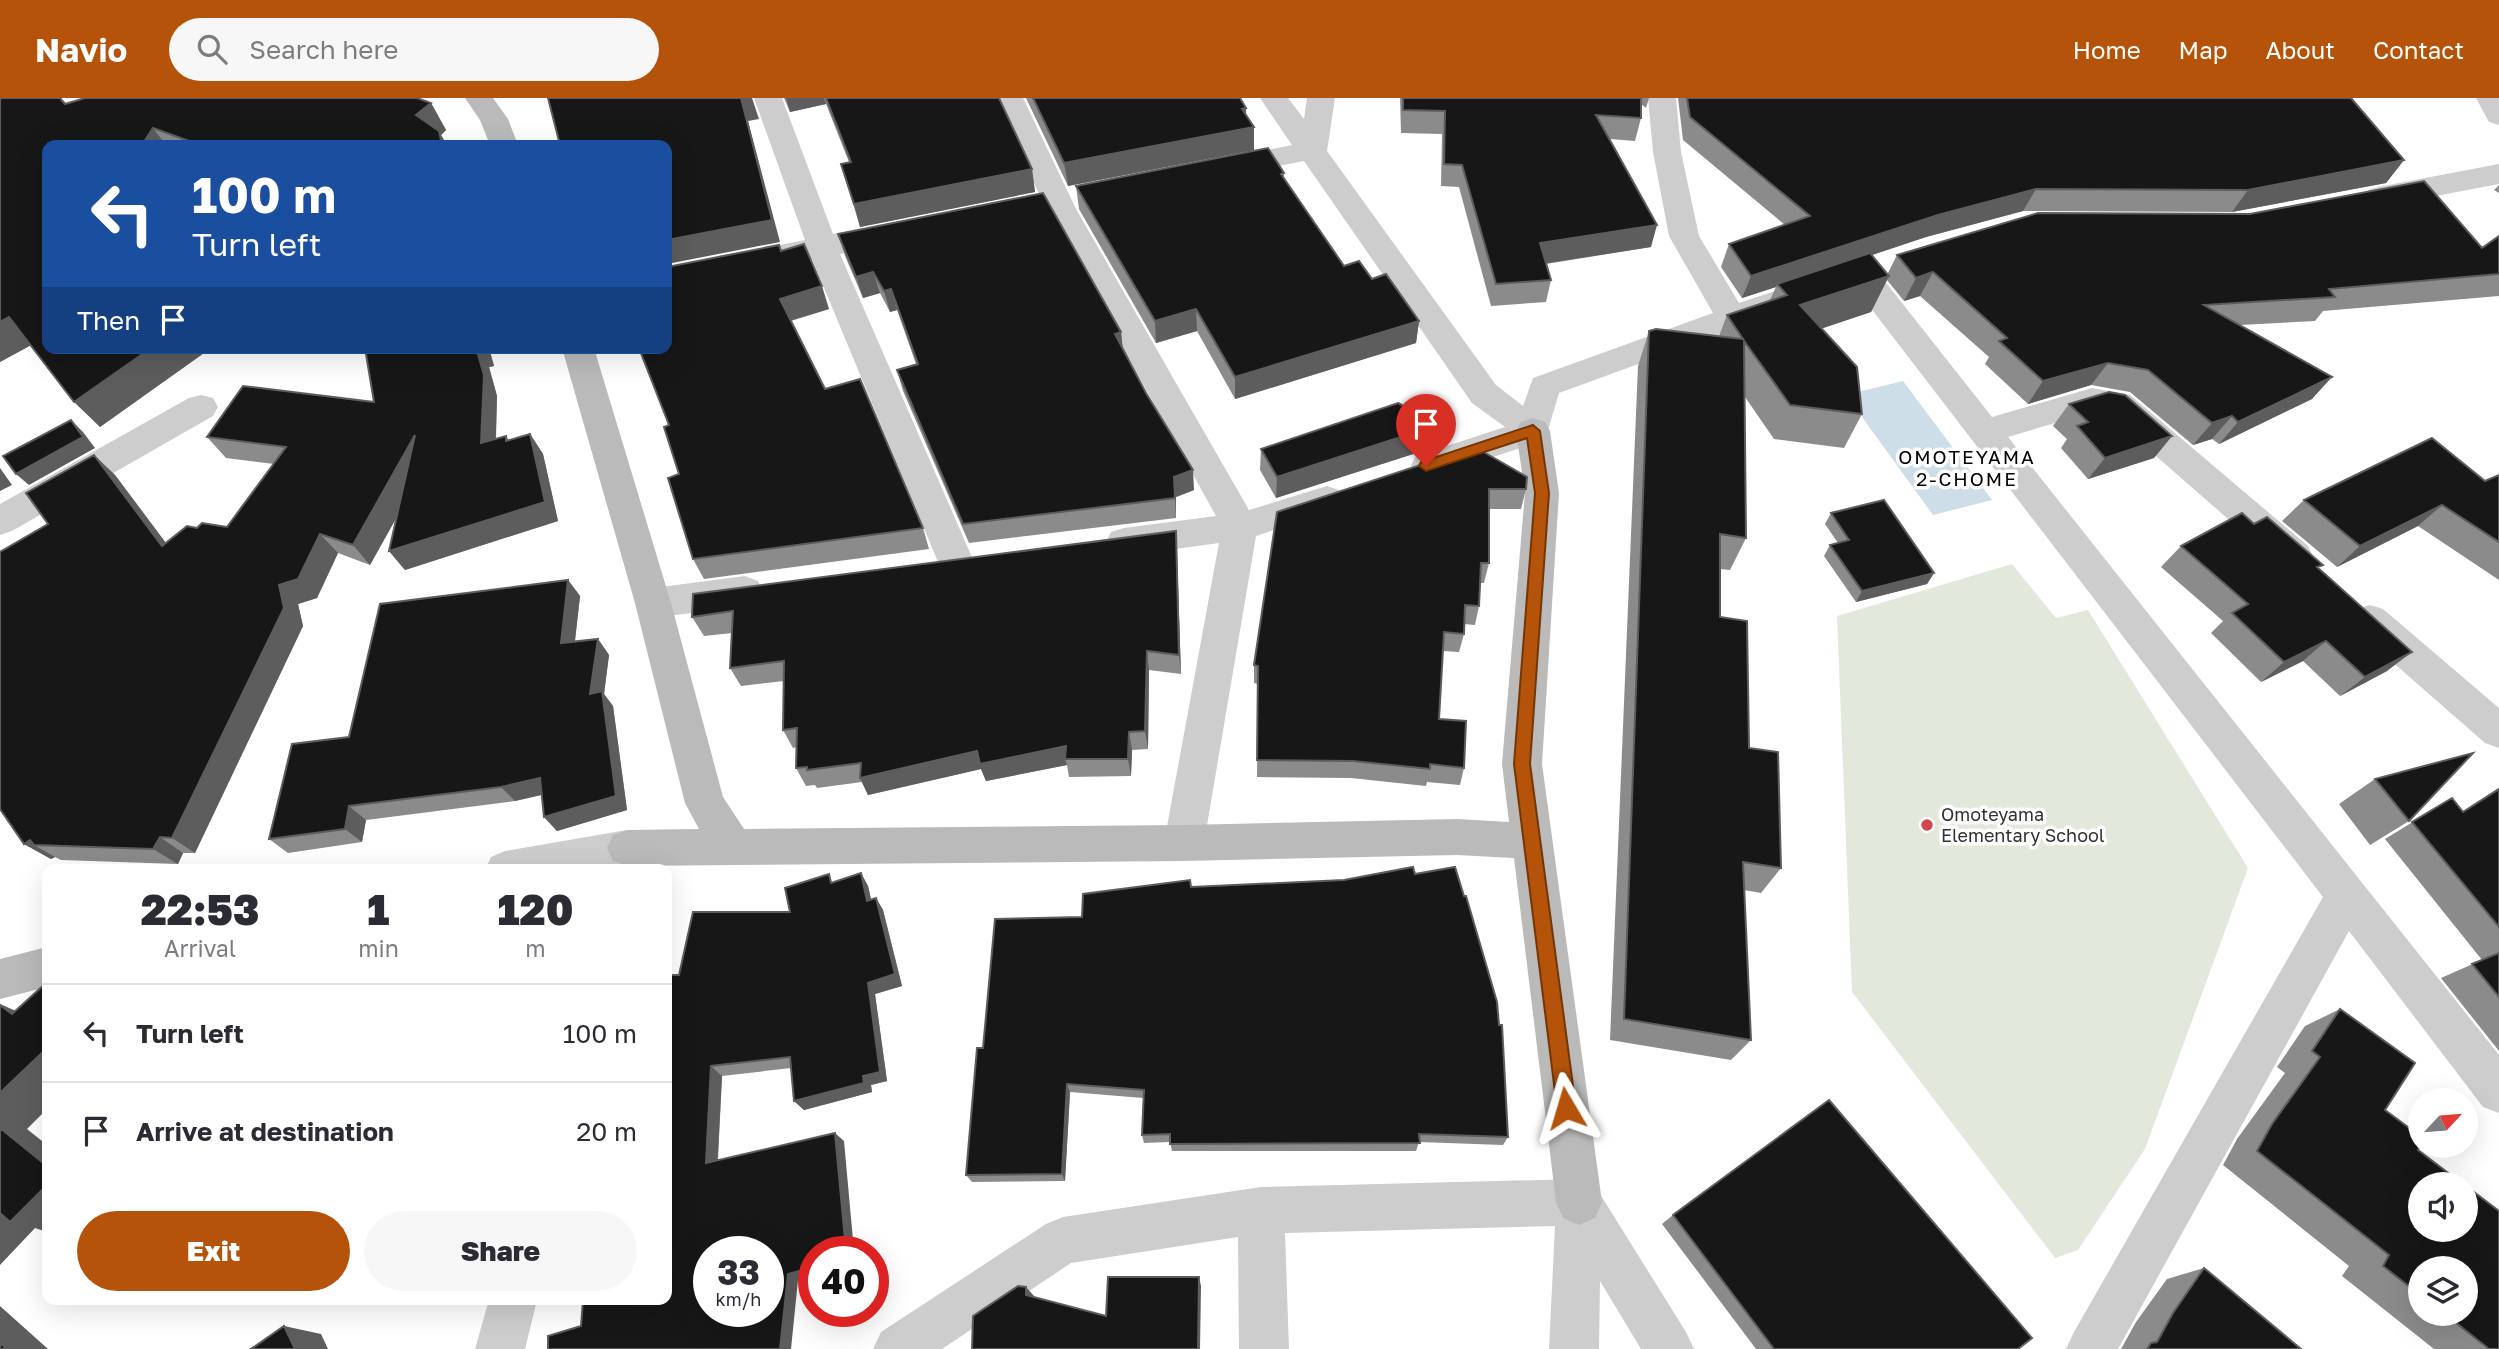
<!DOCTYPE html>
<html lang="en">
<head>
<meta charset="utf-8">
<style>
  body { margin:0; font-family:"Golos Text",sans-serif; background:#f7f7f7; color:#2b2b33; height:100vh; display:flex; flex-direction:column; font-size:26px; white-space:nowrap }
  * { box-sizing:border-box; margin:0 }
  p { font-size:23px; color:#7c7c81 }
  .icon { flex:none; width:38px; height:38px; fill:none; stroke:currentColor; stroke-width:2; stroke-linecap:round; stroke-linejoin:round }
  .map { position:relative; flex:1; overflow:hidden }
  .sheet { position:absolute; left:42px; top:766px; width:630px; height:441px; display:flex; flex-direction:column; background:#fff; border-radius:14px; box-shadow:0 7px 28px #0002 }
  .sheet>* { flex:none }
  .guide { position:absolute; left:42px; top:42px; width:630px; height:214px; border-radius:14px; box-shadow:0 7px 28px #0002; background:#1a4fa0; color:#fff; overflow:hidden }
  .needle { width:46px; rotate:64deg }
  .tools { position:absolute; left:2408px; top:990px; display:grid; gap:14px }
  .tools a { display:grid; place-items:center; width:70px; height:70px; border-radius:50%; background:#fff; box-shadow:0 7px 28px #0002; font-size:35px }
  .speed { position:absolute; left:693px; top:1138px; display:flex; gap:14px; font-size:35px; font-weight:700; text-align:center }
  .speed>* { display:grid; place-content:center; width:91px; height:91px; border-radius:50%; background:#fff; box-shadow:0 7px 28px #0002; line-height:1 }
  .speed small { font-size:18px; font-weight:400 }
  .speed .limit { border:10px solid #d22; background:#fff; color:#111 }
  .pin { position:absolute; display:grid; place-items:center; width:60px; height:60px; color:#fff; margin:-72px -30px; border-radius:50% 50% 50% 0; rotate:-45deg; box-shadow:0 0 7px #0007 }
  .pin .icon { rotate:45deg }
  .me { position:absolute; width:77px; margin:-38px; rotate:353deg; stroke-linejoin:round; filter:drop-shadow(0 0 5px #0008) }
  .turn { display:flex; align-items:center; gap:24px; height:147px; padding:0 35px; font-size:32px }
  .turn .icon { width:91px; height:91px; stroke-width:2.5 }
  .turn b { display:block; font-size:49px; line-height:60px }
  .then { display:flex; align-items:center; height:66px; padding:0 35px; background:#0003; gap:14px; font-size:26px }
  .eta { display:flex; justify-content:space-evenly; align-items:center; height:119px; text-align:center }
  .eta b { font-size:42px; font-weight:800; line-height:49px }
  .primary-button { display:flex; gap:14px; margin-top:auto; padding:14px 35px }
  .primary-button a { flex:1; height:80px; border-radius:42px; background:#b45309; color:#fff; font-size:28px; font-weight:800; line-height:80px; text-align:center }
  .primary-button a+a { background:#f7f7f7; color:#2b2b33 }
  ul { padding:0; list-style:none }
  li { display:flex; align-items:center; gap:21px; height:98px; padding:0 35px; border-top:2px solid #e1e1e2 }
  li div { flex:1 }
  li b { display:block; font-size:26px }
  li em { font-style:normal }
  header { display:flex; align-items:center; gap:42px; box-sizing:border-box; height:98px; padding:0 35px; background:#b45309; color:#fff }
  header strong { font-size:33px }
  nav { display:flex; gap:38px; margin-inline-start:auto; font-size:24px }
  .search { width:490px; height:63px; background:#f7f7f7; display:flex; align-items:center; gap:18px; box-sizing:border-box; padding:0 24px; border-radius:38px; color:#7c7c81; font-size:26px }
  .map>svg:first-child { display:block }
  .green { fill:#e3e8dd }
  .water { fill:#cedee9 }
  .lines { fill:none; stroke-linecap:round; stroke-linejoin:round }
  .street { fill:#cdcdcd; fill-rule:evenodd }
  .secondary { fill:#bababa; fill-rule:evenodd }
  .wall { fill:#8b8b8b; fill-rule:evenodd }
  .shaded-wall { fill:#5d5d5d }
  .building { fill:#171717; stroke:#5d5d5d; stroke-width:2; fill-rule:evenodd }
  .route { fill:#b45309; stroke:#753606; stroke-width:2 }
  .poi-dot { fill:#d2474e; stroke:#fff; stroke-width:2.5 }
  .labels { text-anchor:middle; stroke-width:7; stroke-linejoin:round; paint-order:stroke }
  .poi-label { font-size:18px; fill:#303030; stroke:#fff; text-anchor:start }
  .neighbourhood-label { font-size:19px; letter-spacing:2px; fill:#000; stroke:#fff }
</style>
</head>
<body>
<header>
<strong>Navio</strong>
<div class="search"><svg class="icon" aria-label="search" viewBox="0 0 24 24"><circle cx="10" cy="10" r="6"/><path d="M15 15l6 6"/></svg>Search here</div>
<nav><a>Home</a><a>Map</a><a>About</a><a>Contact</a></nav>
</header>
<div class="map">
<svg width="2499" height="1251" viewBox="0 0 2499 1251">
  <rect width="100%" height="100%" fill="#fff"/>
  <path class="green" d="M2012,466L2056,520L2088,512L2248,770L2145,1051L2078,1152L2055,1160L1852,894L1837,518Z"/>
  <path class="water" d="M1903,283L1992,402L1933,417L1846,297Z"/>
  <g class="lines">
    <path class="street" d="M754,0H782L833,136L892,125L903,128L907,135L903,142L840,156L974,464L969,474L956,478L943,474L938,464L812,161L667,191V169L805,142Z
      M995,0H1023L1076,111L1249,412L1327,388L1339,392L1344,401L1339,410L1256,438L1204,745L1198,758L1184,763L1170,758L1164,745L1219,445L1124,458L1111,454L1106,444L1111,434L1124,430L1216,418L1046,111Z
      M1260,0H1288L1304,21L1307,0H1335L1327,53L1496,287L1523,308L1533,280L1713,215L1669,138L1653,54L1648,0H1676L1681,54L1699,138L1739,205L1775,193L1786,196L1791,204L1786,212L1559,295L1545,342L1428,380L1416,376L1411,367L1416,358L1505,329L1472,305L1304,63L1222,79L1212,77L1207,70L1212,63L1292,47Z
      M2476,0H2499V27L2489,24Z
      M2499,66V86L2378,109L2368,106L2363,99L2368,92L2378,89Z
      M1861,164L1872,167L1992,319L2092,290L2130,297L2308,448L2313,458L2308,468L2295,472L2282,468L2109,317L2092,314L2008,339L2499,957V1015L2483,1009L2349,833L2118,1251H2066L2074,1234L2323,799L1850,183L1846,175L1850,167Z
      M201,297L213,300L218,309L213,318L12,433L0,437V406L189,300Z
      M745,478L758,483L763,493L758,503L745,508L653,520L640,515L635,505L640,495L653,490Z
      M2370,507L2383,511L2499,610V650L2485,645L2357,533L2352,522L2357,511Z
      M627,732L641,737L647,750L643,772H485L491,759L505,753Z
      M1579,1081L1595,1088L1686,1234L1694,1251H1641L1600,1183L1599,1251H1549L1555,1128L1285,1135L1289,1251H1239L1238,1139L1071,1165L942,1251H873L881,1234L1046,1126L1063,1119L1261,1089Z
      M489,1202H537L525,1251H475Z"/>
    <path class="secondary" d="M465,0H493L508,21L518,47H490L480,22Z
      M562,250H594L671,505L723,699L744,731L1184,727L1457,721L1509,724L1502,666L1525,395L1516,333L1521,324L1533,320L1545,324L1550,333L1559,395L1542,666L1602,1104L1595,1120L1579,1127L1563,1120L1556,1104L1514,760L1457,757L1184,763L627,768L613,763L607,750L613,737L627,732L699,731L685,705L635,505Z
      M47,849V889L0,901V861Z"/>
  </g>
  <path class="wall" d="M0,0H61L66,6L431,5L446,32L441,37L447,47H47V250H211L100,329L31,247L0,264Z
    M784,0H999L1032,71L1035,94L860,129L841,66L849,64L826,6L790,14Z
    M1026,0H1240L1246,17L1254,29V52L1068,88Z
    M1400,0H1649L1646,10L1641,6V20L1635,43L1610,41L1651,149L1546,166L1551,182L1546,204L1491,208L1459,89L1441,88L1442,36L1401,35Z
    M1678,0H2351L2404,62L2386,85L2232,114L2023,113L1926,139L1872,157L1887,177L1897,157L2482,150L2499,138V198L2323,213L2315,223L2240,227L2312,301L2219,346L2212,341L2193,347L2130,294L2091,287L2028,306L1985,266L1989,259L1920,198L1904,203L1887,182L1871,214L1822,230L1862,316L1844,350L1774,341L1745,299L1746,440L1730,472L1720,471V519L1749,650L1781,770L1761,795L1744,792L1751,942L1731,962L1610,942L1638,268L1649,233L1719,238L1727,217L1770,202L1776,189L1742,200L1721,169L1729,146L1785,127L1683,42Z
    M1284,75V81L1344,168L1372,181L1419,223L1416,245L1235,301L1197,233L1156,245L1079,111L1076,88Z
    M2499,87V95L2494,92Z
    M838,136L1121,234L1123,251L1194,392L1176,399V420L969,445L903,293L897,272L916,266L897,212L890,214L880,195L863,200L845,158Z
    M781,153L829,211L791,223L825,291L923,430L929,451L704,481L693,461L679,376L669,327L639,252L636,253Z
    M365,250H489L494,268L489,269L497,298L496,341L506,338L509,342L530,336L543,356L558,423L405,472L389,453L397,419L370,467L338,455L317,500L298,506L303,528L195,755H183L178,766L61,762L55,759L51,761L24,746L48,426L94,357L115,377L166,445L197,430L227,429L274,366L226,360L207,339L374,304Z
    M2069,306L2172,338L2154,360L2088,381L2061,350L2067,341L2053,328Z
    M1438,327L1435,349L1276,400L1260,372L1261,351Z
    M1475,349L1526,391L1521,411H1489V465L1484,485H1480L1479,508L1475,527L1464,526V536L1459,554L1443,553L1439,621L1464,670L1460,687L1427,684L1426,688L1351,680L1257,679L1258,586L1254,585V567Z
    M2499,377V482L2418,428L2337,469L2282,423L2304,402L2485,383Z
    M1831,415L1934,475L1927,486L1856,504L1824,458L1830,447L1838,445L1825,426Z
    M2254,426L2319,470L2387,573L2340,598L2303,563L2261,584L2211,535L2223,523L2161,469L2181,448Z
    M1176,433L1181,576L1149,572L1148,651L1132,652L1131,678L1069,679L1067,667L986,683L981,671L868,697L862,684L817,690L815,687L806,688L796,670L797,649L793,650L783,632L784,583L741,588L730,570L732,535L704,538L692,519Z
    M568,482L580,498L575,543L598,541L609,557L604,596L613,608L627,712L557,733L544,719L542,697L515,703L366,722L362,744L288,755L269,741L349,639Z
    M2375,681L2409,723L2370,747L2339,706Z
    M2499,690V953L2441,880L2482,862L2385,741L2452,700L2463,713Z
    M861,775L868,788L871,801L876,800L883,812L902,888L875,896L887,983L871,987L872,994L804,1012L794,1003L791,970L722,978L718,1062L844,1043L814,1153V1177L798,1182L581,1228L667,1202L679,877L790,814L834,784Z
    M1191,789L1508,1039L1503,1047L1419,1044L1416,1053H1172L1170,1044L1144,1045L1142,1037L1143,1000L1070,994L1065,1083L972,1084L966,1077L983,950L1082,819Z
    M2340,911L2385,1012L2418,1052L2499,1251H2434L2342,1178L2349,1168L2223,1067L2237,1041L2285,975L2277,969L2305,928ZM2420,1171L2466,1216H2420Z
    M1673,1117L2018,1251H1756L1662,1126Z
    M2204,1170L2301,1251H2121L2136,1224L2167,1181Z
    M244,1202H407L406,1205L249,1203Z"/>
  <path class="shaded-wall" d="M740,0H752L759,21L748,23L780,144L667,166V142Z
    M786,0H824L826,6L790,14Z
    M431,5L446,32L441,37L447,47H442L416,17Z
    M1246,10V30L1254,29V52L1068,88L1064,65Z
    M153,30L166,47H142Z
    M2404,62L2386,85L2232,114L2248,92Z
    M1032,71L1035,94L860,129L854,106Z
    M2036,91L2023,113L1926,139L1779,188L1777,186L1776,189L1742,200L1751,178L1938,117Z
    M1657,127L1651,149L1535,167L1540,145Z
    M873,174L880,195L863,200L856,179Z
    M1933,174L1920,198L1904,203L1916,180Z
    M1889,178L1871,214L1785,243L1800,207Z
    M822,188L829,211L789,223L780,201Z
    M891,191L897,212L890,214L884,193Z
    M1196,211L1197,233L1156,245L1155,223Z
    M9,219L35,245L0,264V224Z
    M1419,223L1416,245L1235,301V279Z
    M1121,234L1123,255L1115,236Z
    M151,250H211L100,329L74,304Z
    M476,250H489L494,268L489,269L497,298L495,365L481,345Z
    M2108,265L2091,287L2028,306L2043,283Z
    M2332,279L2312,301L2219,346L2238,324Z
    M2232,318L2212,341L2193,347L2212,325Z
    M71,322L83,334L95,350L29,387L16,376Z
    M1438,327L1435,349L1276,400L1277,379Z
    M530,336L543,356L558,423L405,472L389,453Z
    M415,337L431,357L370,467L353,447Z
    M2172,338L2154,360L2088,381L2105,360Z
    M94,357L115,377L183,468L162,448Z
    M0,370L12,387L0,393Z
    M1193,372L1194,392L1176,399V420L1174,379Z
    M2442,407L2418,428L2337,469L2360,448Z
    M1176,433L1177,453L1181,576L1179,557Z
    M320,436L338,455L317,500L298,506L303,528L195,755L172,740L279,487Z
    M1934,475L1927,486L1856,504L1862,493Z
    M568,482L580,498L573,560L561,545Z
    M598,541L609,557L604,596L613,608L627,712L557,733L544,719L590,596Z
    M2326,543L2303,563L2261,584L2284,564Z
    M1147,553L1149,572L1148,651L1145,633Z
    M2412,554L2387,573L2340,598L2365,579Z
    M1129,634L1132,652L1131,678L1128,661Z
    M1066,648L1065,661L1067,667L986,683L981,671L868,697L860,680L977,653Z
    M540,680L553,694L515,703L501,689Z
    M349,708L366,722L362,744L345,731Z
    M160,739L183,755L178,766L153,751Z
    M30,742L34,747L55,759L51,761L24,746Z
    M861,775L868,788L874,815L867,803Z
    M876,800L883,812L902,888L875,896L887,983L871,987L872,994L804,1012L794,1003L863,978L868,885Z
    M0,906L39,923L12,916L0,907Z
    M47,950V1011L27,1031L47,1047V1068L0,1030V995Z
    M711,968L722,978L717,1073L706,1065Z
    M1067,986L1070,994L1065,1083L1062,1076Z
    M835,1035L844,1043L854,1153H846Z
    M47,1087V1134L35,1130L0,1167V1112Z
    M814,1169V1177L798,1182L791,1251H780L788,1176Z
    M1199,1179L1201,1188L1200,1251H1198Z
    M1026,1189L1034,1198V1207L1026,1197Z
    M396,1202H407L406,1205Z
    M0,1208L48,1251H3L0,1245Z
    M284,1228L321,1236L328,1251H295Z"/>
  <path class="building" d="M2,0H60L65,6L85,0H417L431,5L416,17L439,33L442,47H200L153,30L142,47H47V215L43,220L47,218V250H151L74,304L9,219L0,224V1Z
    M548,0H741L772,122L667,142V47H560Z
    M826,0H999L1032,71L854,106L841,66L851,64Z
    M1033,0H1240L1246,10L1242,11L1254,29L1064,65Z
    M1403,0H1641V20L1596,17L1657,127L1540,145L1551,182L1496,186L1462,67L1444,66L1445,13L1403,12Z
    M1687,0H2351L2404,62L2248,92L2036,91L1938,117L1751,178L1729,146L1810,118L1690,19Z
    M1268,50L1284,75L1281,76L1344,168L1359,163L1372,181L1386,176L1419,223L1235,279L1196,211L1155,223L1076,88Z
    M2424,83L2482,150L2499,138V176L2329,191L2335,199L2204,207L2332,279L2238,324L2232,318L2212,325L2148,272L2108,265L2043,283L1999,243L2007,240L1933,174L1916,180L1897,157L2038,115L2250,116Z
    M1043,95L1121,234L1115,236L1146,295L1193,372L1174,379L1175,400L963,426L897,272L918,266L891,191L884,193L873,174L856,179L838,136Z
    M804,146L822,188L780,201L825,291L860,281L923,430L693,461L668,380L679,376L664,329L669,327L639,250H667V169L779,147L781,153Z
    M1870,155L1889,178L1800,207L1857,269L1862,316L1790,307L1744,243L1746,440L1720,436V519L1747,523L1749,650L1778,654L1781,770L1743,764L1751,942L1624,921L1649,233L1656,231L1743,241L1727,217L1787,197L1777,186Z
    M365,250H476L484,277L481,345L506,338V343L530,336L545,404L389,453L415,337L353,447L320,436L298,481L279,487L284,510L172,740L160,739L153,751L34,747L30,742L24,746L0,711V454L48,426L26,395L94,357L162,448L187,428L197,430L202,425L227,429L286,349L207,339L243,288L374,304Z
    M2109,294L2125,297L2172,338L2105,360L2077,328L2088,324L2069,306Z
    M1398,305L1438,327L1277,379L1261,351Z
    M71,322L83,339L16,376L3,358Z
    M2432,340L2485,383L2499,377V444L2442,407L2360,448L2304,402Z
    M1475,349L1527,379L1526,391H1489V465H1481L1479,508L1465,507L1464,536L1444,534L1439,621L1466,623L1464,670L1430,666V671L1353,663L1257,662L1258,568L1254,567L1277,414Z
    M1884,402L1934,475L1862,493L1830,447L1849,442L1831,415Z
    M2242,415L2254,426L2267,419L2323,467L2317,469L2412,554L2365,579L2326,543L2284,564L2232,515L2248,506L2181,448Z
    M1176,433L1179,557L1147,553L1145,633L1129,634L1128,661H1065L1066,648L980,666L977,653L860,680L861,665L807,672V669L796,670L797,630L783,632L784,563L730,570L733,513L692,519L693,496Z
    M568,482L561,545L598,541L590,596L602,593L616,698L544,719L540,680L501,689L349,708L345,731L269,741L292,646L349,639L380,506Z
    M2473,655L2409,723L2375,681Z
    M2499,691V829L2412,724L2452,700L2463,714Z
    M1413,769L1415,776L1455,769L1464,798H1466L1497,904L1499,927H1502L1508,1039L1419,1036L1420,1045L1170,1046V1036L1142,1037L1144,992L1067,986L1062,1076L966,1077L977,950H983L995,821L1082,819L1083,796L1190,782L1191,789L1344,782Z
    M861,775L867,803L876,800L895,876L868,885L880,974L863,978L864,985L794,1003L790,959L711,968L706,1065L835,1035L846,1153H814V1169L788,1176L780,1251H548V1238L581,1228L583,1202H667V877H679L693,814H790L785,790L829,776L831,785ZM709,1153H768V1213H709Z
    M2499,855V899L2472,866Z
    M47,884V950L0,995V907L12,916Z
    M2340,911L2415,965L2385,1012L2420,1038V1048L2418,1052L2464,1087H2420V1132H2466V1088L2499,1113V1251H2489L2445,1216H2466V1171H2420V1197L2383,1168L2389,1157L2257,1053L2272,1026L2320,959L2312,953Z
    M1829,1002L2032,1240L2018,1251H1774L1673,1117Z
    M0,1030L47,1068V1087L10,1124L0,1115Z
    M2204,1170L2301,1251H2147L2151,1245L2157,1244L2173,1215Z
    M1108,1179H1199L1198,1251H972L973,1218L1018,1188L1026,1189V1197L1106,1218Z
    M284,1228L295,1251H251Z
    M0,1245L5,1249L3,1251H0Z"/>
  <path class="route" d="M1533,327L1540,333L1549,395L1530,666L1576,1010L1573,1016L1566,1019L1560,1016L1557,1010L1514,666L1535,395L1527,340L1426,373L1419,368L1421,364Z"/>
  <circle class="poi-dot" cx="1927" cy="727" r="7"/>
  <g class="labels">
    <g class="poi-label">
      <text x="1941" y="723">Omoteyama<tspan x="1941" dy="21">Elementary School</tspan></text>
    </g>
    <g class="neighbourhood-label">
      <text x="1967" y="366">OMOTEYAMA<tspan x="1967" dy="22">2-CHOME</tspan></text>
    </g>
  </g>
</svg>
<div class="tools">
<a><svg class="needle" viewBox="-14 -14 28 28"><path d="M0-13l5 13h-10z" fill="#e53935"/><path d="M0 13l5-13h-10z" fill="#7c7c81"/></svg></a>
<a><svg class="icon" aria-label="sound" viewBox="0 0 24 24"><path d="M4 9h4l5-4v14l-5-4H4zM17 9q2 3 0 6"/></svg></a>
<a><svg class="icon" aria-label="layers" viewBox="0 0 24 24"><path d="M12 4l9 5-9 5-9-5zM3 14l9 5 9-5"/></svg></a>
</div>
<div class="speed"><div>33<small>km/h</small></div><div class="limit">40</div></div>
<div class="pin" style="left:1426px;top:368px;background:#d93025"><svg class="icon" aria-label="arrive" viewBox="0 0 24 24"><path d="M6 21V4h12l-3 4 3 4H6"/></svg></div>
<svg class="me" style="left:1566px;top:1010px" viewBox="-20 -20 40 40"><path d="M0-17L14 15 0 8-14 15z" fill="#b45309" stroke="#fff" stroke-width="4"/></svg>
<div class="guide">
<div class="turn"><svg class="icon" aria-label="left" viewBox="0 0 24 24"><path d="M17 20v-9H6M10 6l-5 5 5 5"/></svg><div><b>100 m</b>Turn left</div></div>
<div class="then">Then<svg class="icon" aria-label="arrive" viewBox="0 0 24 24"><path d="M6 21V4h12l-3 4 3 4H6"/></svg></div>
</div>
<section class="sheet">
<div class="eta">
<div><b>22:53</b><p>Arrival</p></div>
<div><b>1</b><p>min</p></div>
<div><b>120</b><p>m</p></div>
</div>
<ul>
<li><svg class="icon" aria-label="left" viewBox="0 0 24 24"><path d="M17 20v-9H6M10 6l-5 5 5 5"/></svg><div><b>Turn left</b></div><em>100 m</em></li>
<li><svg class="icon" aria-label="arrive" viewBox="0 0 24 24"><path d="M6 21V4h12l-3 4 3 4H6"/></svg><div><b>Arrive at destination</b></div><em>20 m</em></li>
</ul>
<div class="primary-button"><a>Exit</a><a>Share</a></div>
</section>
</div>
</body>
</html>
